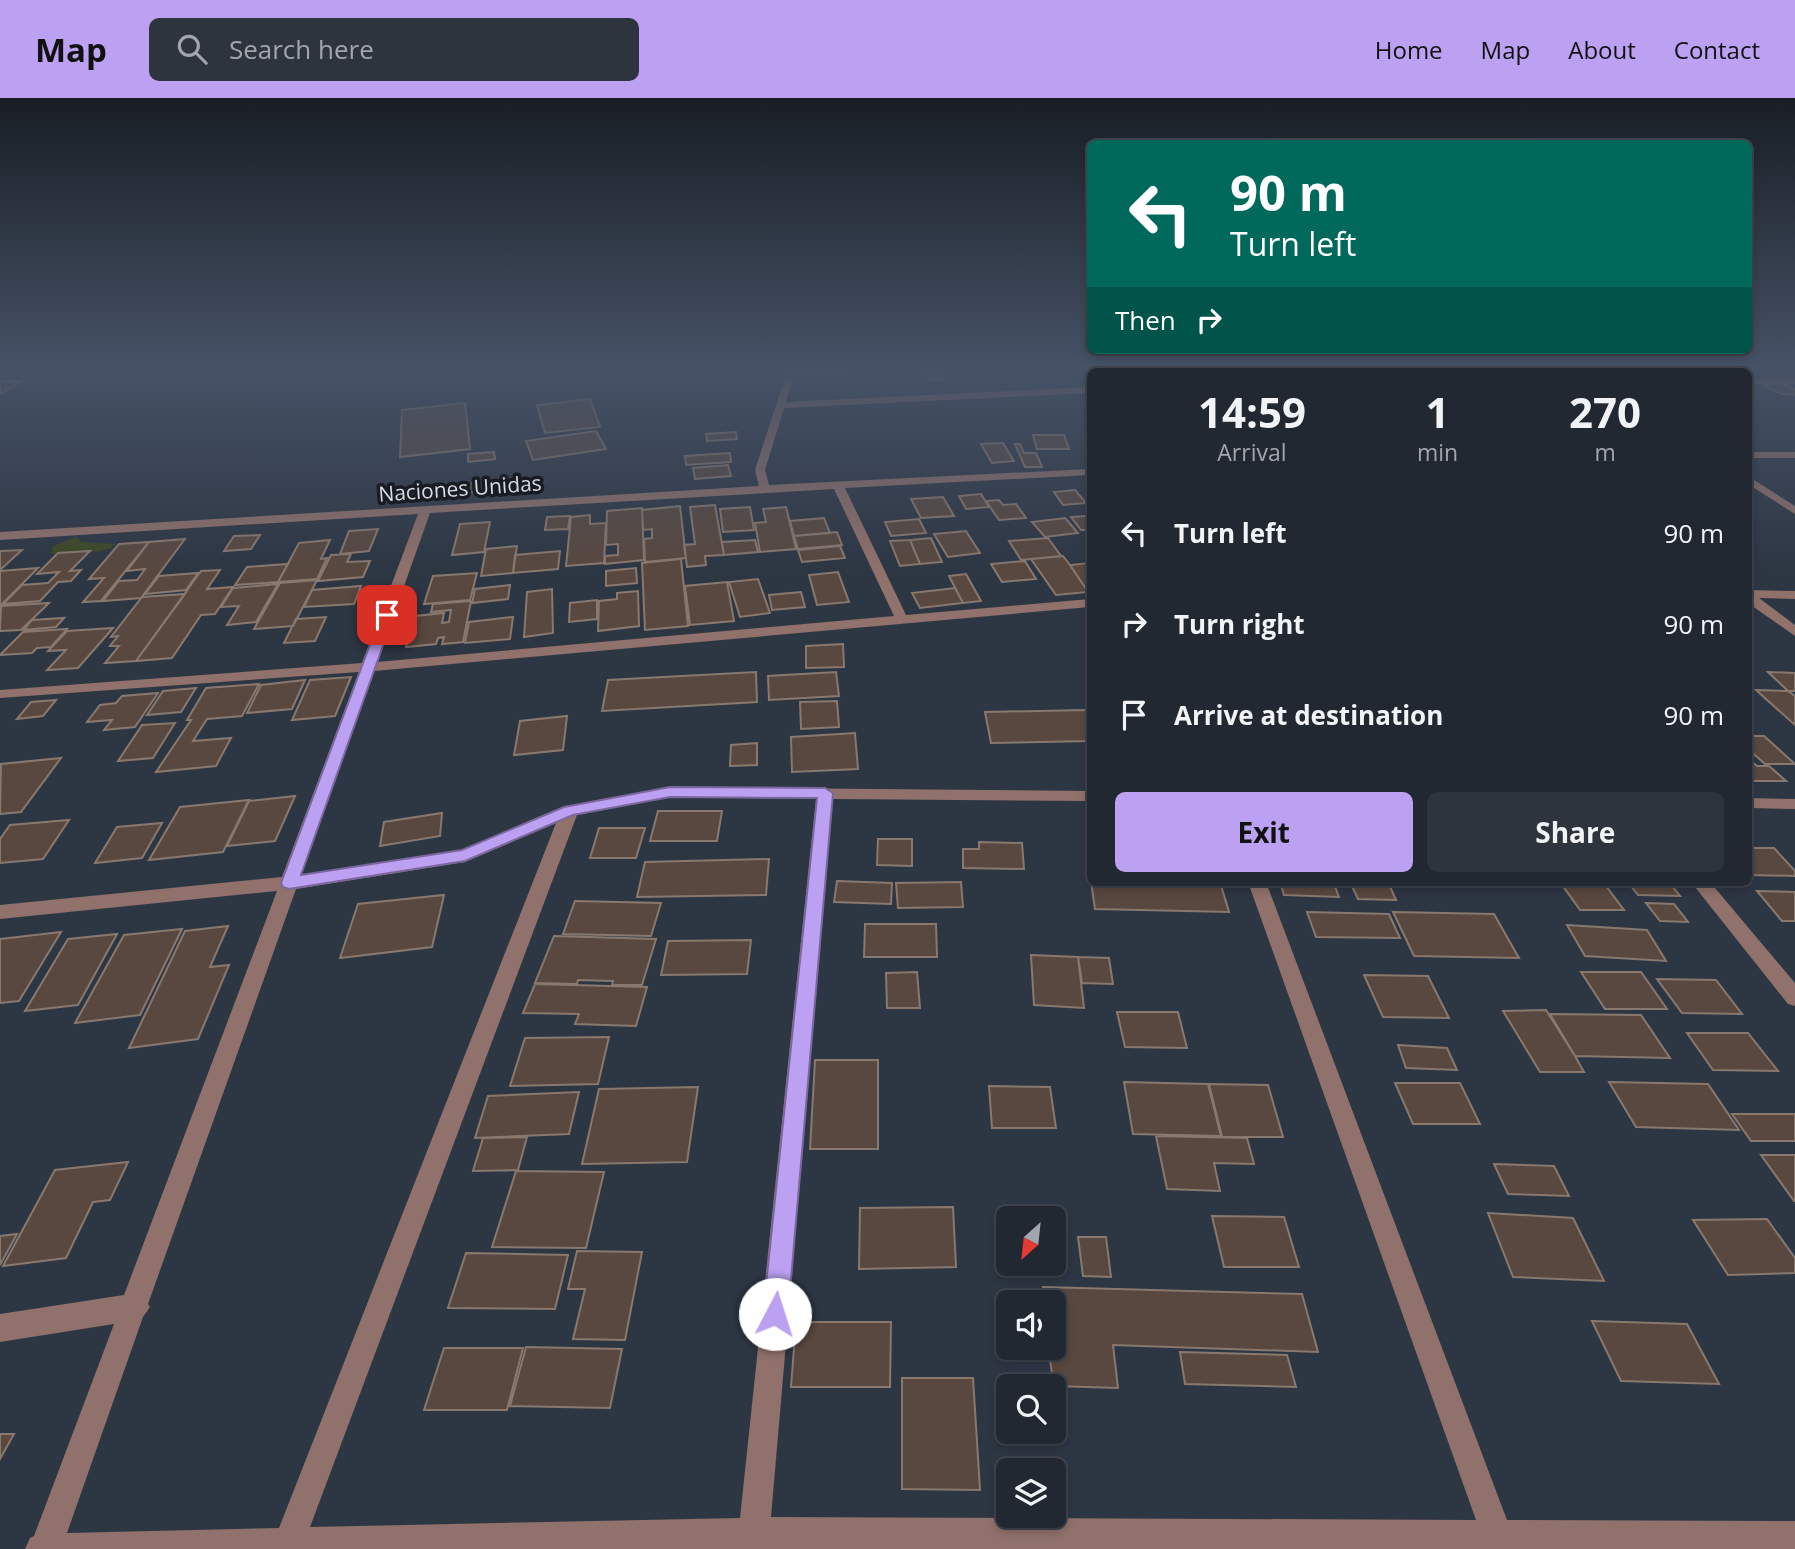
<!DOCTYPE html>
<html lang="en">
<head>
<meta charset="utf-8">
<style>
  body { margin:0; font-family:"Open Sans",sans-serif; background:#2e343e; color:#f1f3f6; height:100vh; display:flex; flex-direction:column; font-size:26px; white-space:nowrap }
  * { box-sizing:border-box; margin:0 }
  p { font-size:23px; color:#a2a6ac }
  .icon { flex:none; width:38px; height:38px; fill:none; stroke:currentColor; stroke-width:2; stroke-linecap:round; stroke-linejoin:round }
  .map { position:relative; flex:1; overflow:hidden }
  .drawer { position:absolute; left:1087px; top:270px; width:665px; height:518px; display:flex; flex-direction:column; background:#222832; border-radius:10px; box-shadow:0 4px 10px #0003,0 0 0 2px #3f444d }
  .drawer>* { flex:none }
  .top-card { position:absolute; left:1087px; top:42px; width:665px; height:214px; border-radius:10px; box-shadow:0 4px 10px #0003,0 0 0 2px #3f444d; background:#00695c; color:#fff; overflow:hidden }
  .needle { width:46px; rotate:207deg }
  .controls { position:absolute; left:996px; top:1108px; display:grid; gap:14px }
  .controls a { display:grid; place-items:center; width:70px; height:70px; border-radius:10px; background:#222832; box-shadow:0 4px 10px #0003,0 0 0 2px #3f444d; font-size:35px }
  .pin { position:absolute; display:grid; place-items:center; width:60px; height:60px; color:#fff; margin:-30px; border-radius:14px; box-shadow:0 4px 10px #0006 }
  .me { position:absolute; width:77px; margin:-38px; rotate:5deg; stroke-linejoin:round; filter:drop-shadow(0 0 5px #0008) }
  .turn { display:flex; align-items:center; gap:24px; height:147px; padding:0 28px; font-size:32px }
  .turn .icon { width:91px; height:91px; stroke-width:2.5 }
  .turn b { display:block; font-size:49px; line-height:60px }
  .then { display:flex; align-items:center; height:66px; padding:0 28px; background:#0003; gap:14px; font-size:26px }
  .eta { display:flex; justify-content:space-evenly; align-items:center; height:119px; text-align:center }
  .eta b { font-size:42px; font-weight:700; line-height:49px }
  .button { display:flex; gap:14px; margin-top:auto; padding:14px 28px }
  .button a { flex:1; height:80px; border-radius:10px; background:#bca0f2; color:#111; font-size:28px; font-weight:700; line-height:80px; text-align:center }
  .button a+a { background:#2e343e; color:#f1f3f6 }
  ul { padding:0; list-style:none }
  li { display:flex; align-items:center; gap:21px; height:91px; padding:0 28px }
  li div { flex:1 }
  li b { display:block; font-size:26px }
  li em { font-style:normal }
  header { display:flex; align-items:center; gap:42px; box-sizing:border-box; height:98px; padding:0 35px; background:#bca0f2; color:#111 }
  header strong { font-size:33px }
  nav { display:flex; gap:38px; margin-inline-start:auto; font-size:24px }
  .search { width:490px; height:63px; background:#2e343e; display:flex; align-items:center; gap:18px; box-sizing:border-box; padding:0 24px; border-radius:10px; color:#a2a6ac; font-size:26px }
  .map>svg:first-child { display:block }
  .green { fill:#3d4825 }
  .building { fill:#58483f; stroke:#89786e; stroke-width:2 }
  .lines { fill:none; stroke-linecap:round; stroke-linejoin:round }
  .minor { fill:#90716b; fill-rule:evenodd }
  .route { fill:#bca0f2; stroke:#7a689d; stroke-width:2 }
  .labels { text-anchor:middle; stroke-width:7; stroke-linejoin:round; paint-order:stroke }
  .far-street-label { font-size:21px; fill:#d6dce4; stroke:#191d23 }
</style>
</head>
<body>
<header>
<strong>Map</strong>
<div class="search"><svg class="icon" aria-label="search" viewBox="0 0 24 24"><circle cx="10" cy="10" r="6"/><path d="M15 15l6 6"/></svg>Search here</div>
<nav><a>Home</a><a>Map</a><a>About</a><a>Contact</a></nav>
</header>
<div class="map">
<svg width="1795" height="1451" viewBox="0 0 1795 1451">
  <rect width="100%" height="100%" fill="#2d3643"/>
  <path class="green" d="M76,439L82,444L116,446C103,456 93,454 79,453C69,452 61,458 51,455L53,448Z"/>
  <path class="building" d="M808,270H841V274H807Z
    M926,270H937L942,282H931Z
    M0,283H22L0,296Z
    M1762,286H1784L1795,292V297L1781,296Z
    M590,301L600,329L545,335L537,307Z
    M465,305L470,351L400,359L402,312Z
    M596,333L606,351L533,362L526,343Z
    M736,334L737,341L707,343L706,336Z
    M1033,337H1064L1069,351H1037Z
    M1003,345L1014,363L992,365L981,346Z
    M1015,346H1020L1024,355H1036L1042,369H1025Z
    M494,354L495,361L468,364V356Z
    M730,355L731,364L686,367L685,358Z
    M728,367L731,378L695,381L693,370Z
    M475,385V394L453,397L454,387Z
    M1075,392L1086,405L1063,407L1054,394Z
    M981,396L989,409L966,411L959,398Z
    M943,399L954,418L921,420L911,401Z
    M999,402L1003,407L1016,406L1026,420L999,422L986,403Z
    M715,407L724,457L705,458L706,467L687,469L684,447L695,446L690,409Z
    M680,408L686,460L645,464L644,441L652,440V431L643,432L642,412Z
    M750,409L754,432L723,434L720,411Z
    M786,409L796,451L760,454L755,425L766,424L763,411Z
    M642,410L644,462L605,466V458L618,457V446L606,447L607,413Z
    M590,417V426L606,425L604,465L566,468L571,419Z
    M570,418L568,431L545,432L547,419Z
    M1085,418L1090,424V432H1081L1071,419Z
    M824,420L830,435L794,438L790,423Z
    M1065,420L1078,435L1045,439L1032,424Z
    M919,421L926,435L891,438L885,424Z
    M490,424L484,454L452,457L460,426Z
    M378,431L369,453L340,456L349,433Z
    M966,433L980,455L948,459L934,436Z
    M837,434L842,447L798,451L794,438Z
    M260,437L251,451L224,453L234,438Z
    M931,440L942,464L920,466L910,442Z
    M1048,440L1061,458L1021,462L1009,443Z
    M185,441L141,500L103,503L119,483L137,482L145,471L127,473L149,444Z
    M330,442L321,461L327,460L317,481L278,484L299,445Z
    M755,442L758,454L724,457L722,444Z
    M910,442L920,466L900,468L890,443Z
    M149,444L101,503L83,504L104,480L89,481L119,446Z
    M517,448L513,475L481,478L486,451Z
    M840,448L845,460L802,464L798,452Z
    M22,452L0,472V453Z
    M90,453L70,473L81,472L71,483L58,484L40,503L3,506L22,487L48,485L59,474L37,476L58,455Z
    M560,453L558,471L513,475L515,457Z
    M351,456L347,464L370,463L363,479L318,483L331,457Z
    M1063,458L1070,467L1088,494L1056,497L1031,461Z
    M681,461L688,528L645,532L642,465Z
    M1025,463L1036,481L1002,484L991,466Z
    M1090,465V494H1088L1070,467Z
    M288,466L278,484L235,487L247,469Z
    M38,470L0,508V473Z
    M636,470L637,485L606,488V473Z
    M220,472L207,491L233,489L215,516L201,517L172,560L136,563L201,473Z
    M838,474L849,504L817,507L809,477Z
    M198,475L186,492L145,496L159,478Z
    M477,475L470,502L424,506L433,478Z
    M966,476L981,503L963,505L949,478Z
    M758,481L770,515L740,519L729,484Z
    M317,482L293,528L254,531L280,485Z
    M727,484L734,523L690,527L685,488Z
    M278,486L256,524L227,527L239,508L221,509L233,490Z
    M510,487L508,501L472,505L475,491Z
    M361,488L354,506L304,509L312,492Z
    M955,490L963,505L920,510L912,495Z
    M552,491L553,535L524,539L527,494Z
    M638,493L639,528L598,533L599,503L617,501V495Z
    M801,494L805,509L772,512L769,497Z
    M185,496L136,563L105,565L119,548H110L118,538L111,539L142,499Z
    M597,502V521L569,524L570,505Z
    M471,503L463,544L442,546L444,539L438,540L436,546L406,549L415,518L444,515L442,525L449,524L451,512L431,514L433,506Z
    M49,505L21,532L0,533L1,508Z
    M326,519L315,543L284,545L296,521Z
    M513,519L510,541L465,545L469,524Z
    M64,520L56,529L24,532L32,522Z
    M113,530L78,570L47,572L66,552L48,553L67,533Z
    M67,531L51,549L37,550L32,555L0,557L23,534Z
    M843,546L844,569L806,570V548Z
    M756,574L757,604L602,613L608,582Z
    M836,574L839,598L769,602L768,578Z
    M1768,574L1795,575V593H1788Z
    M351,579L335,618L292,622L310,582Z
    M305,582L292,611L247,615L261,587Z
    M259,586L242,618L207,621L193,643L231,640L216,668L156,674L191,622H187L206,590Z
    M196,590L181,614L147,617L163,593Z
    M1756,592L1788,593L1795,598V627Z
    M158,595L135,629L104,632L112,622L87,624L100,607L116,605L122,598Z
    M56,602L43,618L17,621L31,604Z
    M837,603L839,629L801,631L800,604Z
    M1085,612L1090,628V643L991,645L985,614Z
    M567,618L563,652L514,657L520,623Z
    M175,625L153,660L118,663L142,627Z
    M855,635L858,671L792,674L791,639Z
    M1748,638H1764L1795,666H1765L1748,651Z
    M757,645V667L730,668L731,647Z
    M61,660L21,714L0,716L1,666Z
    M1748,660L1757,668H1769L1786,683H1754L1748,677Z
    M295,698L275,743L227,748L249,703Z
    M249,702L223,754L149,762L180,709Z
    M658,713H722L717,743H650Z
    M442,715L440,738L380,748L384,724Z
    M69,722L43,761L0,765V741L10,727Z
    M162,725L142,760L95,765L117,729Z
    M599,730H645L636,760H590Z
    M878,741H912V768L877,767Z
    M979,744L1022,745L1024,771L963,770V751H979Z
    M1748,750H1774L1795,773V778L1752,777L1748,772Z
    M769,761L766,797L637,799L645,764Z
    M837,783L892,785L891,806L834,804Z
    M961,784L963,809L898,810L896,785Z
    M1091,784H1220L1229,814L1095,811Z
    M1280,784H1333L1339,799L1284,797Z
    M1350,784H1388L1396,802L1358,801Z
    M1560,784H1603L1624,812H1580Z
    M1628,784H1669L1680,798L1638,797Z
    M1757,793L1795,794V823H1782Z
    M444,797L432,849L340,860L358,806Z
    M575,803L661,805L651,838L563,836Z
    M1646,805L1674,806L1688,824L1660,823Z
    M1307,814L1389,816L1400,840L1316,839Z
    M1393,814L1494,816L1519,860L1414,858Z
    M865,826H936L937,859H864Z
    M1567,827L1647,832L1666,863L1585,858Z
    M228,828L210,869L229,867L198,941L129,950L185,833Z
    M182,831L140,917L75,925L124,837Z
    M61,834L19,903L0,905V841Z
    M117,836L78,907L25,913L68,841Z
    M554,838L656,841L642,887H612L613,883L578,882L577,886L535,885Z
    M751,842L747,876L661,877L668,843Z
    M1031,857L1078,859L1084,910L1034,907Z
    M1078,859L1109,860L1113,886L1082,885Z
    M917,874L920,910H887L886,875Z
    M1581,874H1641L1667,911H1605Z
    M1364,877L1428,878L1449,920L1383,919Z
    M1657,881L1716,882L1742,916L1682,915Z
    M535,886L647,889L636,928L575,926L579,916L523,915Z
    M1546,912L1575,958L1584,974H1540L1503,913Z
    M1117,914H1178L1187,950L1125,949Z
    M1550,916L1641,917L1670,960L1575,958Z
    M1687,935H1748L1778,973L1713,972Z
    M609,939L598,986L510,988L525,940Z
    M1398,947L1447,950L1457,972L1406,970Z
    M815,962H878V1051H810Z
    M1124,984L1208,986L1221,1038L1133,1036Z
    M1609,984L1708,986L1739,1032L1636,1029Z
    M1395,985H1460L1480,1026H1413Z
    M1209,986L1268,987L1283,1039H1222Z
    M989,988L1050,989L1056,1030H992Z
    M698,989L687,1064L582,1066L599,991Z
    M579,994L569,1036L475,1040L488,998Z
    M1732,1016H1795V1043H1751Z
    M1156,1038L1247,1040L1254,1066L1214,1065L1220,1093L1167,1091Z
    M527,1039L518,1072L473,1073L483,1040Z
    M1761,1057H1795V1103H1794Z
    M128,1064L110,1102L93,1104L66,1160L3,1168L55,1072Z
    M1494,1066L1554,1068L1569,1098L1508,1096Z
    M516,1073L604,1074L586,1150L492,1149Z
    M953,1109L956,1169L859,1171L860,1110Z
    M1488,1115L1573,1120L1604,1183L1513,1179Z
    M1212,1118L1284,1119L1299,1169H1224Z
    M1767,1121L1795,1160V1175L1728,1177L1693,1122Z
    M17,1136L0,1167V1138Z
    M1078,1139H1106L1111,1179L1083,1178Z
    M577,1153L642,1154L625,1242L573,1241L585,1191H568Z
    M466,1155L568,1157L555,1211L448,1210Z
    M1043,1189L1302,1196L1318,1254L1113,1247L1118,1290L1054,1288L1048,1250H1054V1204H1044Z
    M1592,1223L1687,1226L1719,1286L1621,1283Z
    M796,1224H891L890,1289H791Z
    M526,1249L622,1251L610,1310L510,1308Z
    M444,1250H523L507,1312H424Z
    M1180,1254L1287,1257L1296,1289L1185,1286Z
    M902,1280H973L980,1392L902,1391Z
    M0,1336H14L0,1361Z"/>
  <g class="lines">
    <path class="minor" d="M788,270H796L786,304L1090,289V295L784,310L765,372L769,387L1090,371V377L845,390L906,517L1090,501V509L374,573L301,777L462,752L564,709L670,689L1090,693V703L833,701L771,1419L1476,1422L1248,784H1266L1507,1422L1795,1423V1451H25L30,1440L34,1438L114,1226L0,1244V1216L124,1197L277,793L0,821V807L282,779L359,574L0,600V592L362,565L418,416L0,442V434L759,388L755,372ZM834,391L894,518L377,564L430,415ZM670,699L816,701L740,1420L310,1429L577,717ZM556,725L279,1430L67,1435L143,1219L150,1209L148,1206L296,791L465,764Z
      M1192,270H1200L1202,273H1194Z
      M1570,270H1580L1583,273H1573Z
      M1748,280H1795V286H1748Z
      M1748,354H1795V360H1748Z
      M1748,378L1795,408V416L1748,386Z
      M1748,492L1795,493V501L1759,500L1795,527V538L1748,505Z
      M1748,700L1795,701V711L1748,710Z
      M1691,784H1710L1795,885V908L1788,906Z"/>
  </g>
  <linearGradient id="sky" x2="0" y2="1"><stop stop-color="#191e25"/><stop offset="0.57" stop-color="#465266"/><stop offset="1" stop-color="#465266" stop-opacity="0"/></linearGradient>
  <rect width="1795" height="473" fill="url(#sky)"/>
  <path class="route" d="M387,513L394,517L301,777L462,752L564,709L670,689L825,690L833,695L788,1216L784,1224L775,1228L767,1224L763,1216L817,700L670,699L573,717L465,763L289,791L283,789L281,785L381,517Z"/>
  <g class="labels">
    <g class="far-street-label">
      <text transform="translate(460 391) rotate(-4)" y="7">Naciones Unidas</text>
    </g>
  </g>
</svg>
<div class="controls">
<a><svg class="needle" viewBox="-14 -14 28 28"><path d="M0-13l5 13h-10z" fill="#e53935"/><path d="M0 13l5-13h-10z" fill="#a2a6ac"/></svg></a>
<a><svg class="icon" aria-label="sound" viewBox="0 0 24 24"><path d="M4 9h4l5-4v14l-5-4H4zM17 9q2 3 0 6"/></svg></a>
<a><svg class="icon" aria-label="search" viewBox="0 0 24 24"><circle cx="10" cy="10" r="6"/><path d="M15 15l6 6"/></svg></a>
<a><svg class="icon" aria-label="layers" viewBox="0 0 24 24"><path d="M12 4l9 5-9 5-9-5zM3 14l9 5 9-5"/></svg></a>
</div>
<div class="pin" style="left:387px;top:517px;background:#d93025"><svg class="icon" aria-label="arrive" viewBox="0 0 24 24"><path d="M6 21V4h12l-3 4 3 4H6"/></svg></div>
<svg class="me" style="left:775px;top:1216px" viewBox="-20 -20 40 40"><circle r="19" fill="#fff"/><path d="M0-13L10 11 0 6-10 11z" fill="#bca0f2"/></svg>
<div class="top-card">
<div class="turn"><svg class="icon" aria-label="left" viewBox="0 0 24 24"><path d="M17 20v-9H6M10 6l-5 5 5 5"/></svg><div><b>90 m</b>Turn left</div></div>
<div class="then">Then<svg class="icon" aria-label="right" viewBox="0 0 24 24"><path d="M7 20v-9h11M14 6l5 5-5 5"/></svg></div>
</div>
<section class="drawer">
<div class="eta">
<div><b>14:59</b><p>Arrival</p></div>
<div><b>1</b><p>min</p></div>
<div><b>270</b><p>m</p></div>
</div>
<ul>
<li><svg class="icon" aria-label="left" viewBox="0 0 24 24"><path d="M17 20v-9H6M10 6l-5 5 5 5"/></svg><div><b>Turn left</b></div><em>90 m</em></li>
<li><svg class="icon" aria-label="right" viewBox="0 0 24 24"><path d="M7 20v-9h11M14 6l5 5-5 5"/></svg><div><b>Turn right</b></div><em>90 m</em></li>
<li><svg class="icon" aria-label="arrive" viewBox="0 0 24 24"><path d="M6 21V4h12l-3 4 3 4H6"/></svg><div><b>Arrive at destination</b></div><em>90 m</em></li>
</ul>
<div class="button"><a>Exit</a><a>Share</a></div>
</section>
</div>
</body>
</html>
